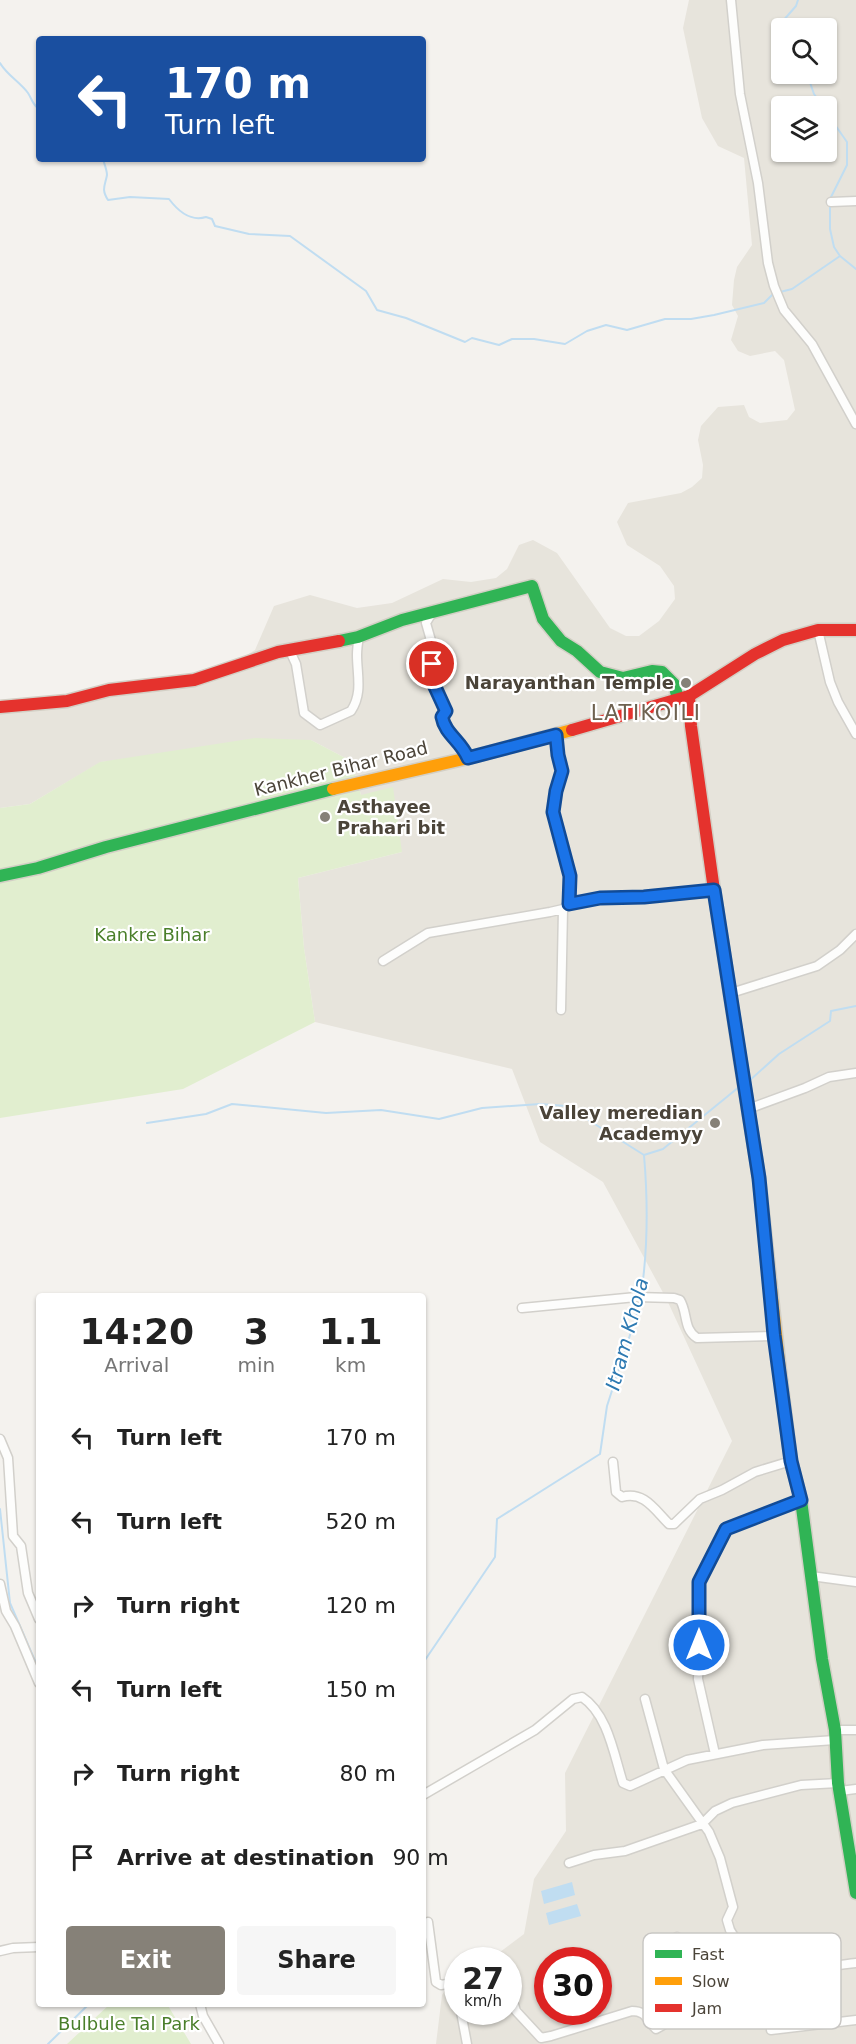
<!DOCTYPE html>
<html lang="en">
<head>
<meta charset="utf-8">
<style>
  body { margin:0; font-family:"DejaVu Sans",sans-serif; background:#f6f6f6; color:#222; height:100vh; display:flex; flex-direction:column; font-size:22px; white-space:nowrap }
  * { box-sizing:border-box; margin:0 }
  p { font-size:20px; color:#767676 }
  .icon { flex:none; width:33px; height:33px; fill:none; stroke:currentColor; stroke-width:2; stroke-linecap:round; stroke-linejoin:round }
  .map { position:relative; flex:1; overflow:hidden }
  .panel { position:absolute; left:36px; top:1293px; width:390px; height:714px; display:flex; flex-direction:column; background:#fff; border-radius:6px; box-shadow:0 2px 4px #0004 }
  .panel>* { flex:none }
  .hud { position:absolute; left:36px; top:36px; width:390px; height:126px; border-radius:6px; box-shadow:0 2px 4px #0004; background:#1a4fa0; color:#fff; overflow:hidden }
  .fabs { position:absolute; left:771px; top:18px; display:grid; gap:12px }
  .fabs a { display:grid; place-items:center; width:66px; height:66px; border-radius:6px; background:#fff; box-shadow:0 2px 4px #0004; font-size:30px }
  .speed { position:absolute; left:444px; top:1947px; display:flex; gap:12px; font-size:30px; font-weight:700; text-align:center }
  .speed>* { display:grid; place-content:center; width:78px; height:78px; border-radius:50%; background:#fff; box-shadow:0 2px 4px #0004; line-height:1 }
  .speed small { font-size:15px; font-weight:400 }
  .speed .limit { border:9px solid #d22; background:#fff; color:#111 }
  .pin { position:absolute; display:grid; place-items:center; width:51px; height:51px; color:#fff; margin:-26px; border:3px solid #fff; border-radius:50%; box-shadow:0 2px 6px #0007 }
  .me { position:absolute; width:66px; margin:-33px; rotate:0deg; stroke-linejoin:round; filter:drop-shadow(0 0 4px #0008) }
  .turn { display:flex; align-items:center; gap:21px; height:126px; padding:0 30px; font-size:27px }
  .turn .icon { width:78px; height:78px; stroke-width:2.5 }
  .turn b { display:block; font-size:42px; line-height:51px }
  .eta { display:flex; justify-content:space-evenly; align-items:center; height:102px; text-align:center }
  .eta b { font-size:36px; font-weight:700; line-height:42px }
  .cta { display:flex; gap:12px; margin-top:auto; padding:12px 30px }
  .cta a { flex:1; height:69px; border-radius:6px; background:#868178; color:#fff; font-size:24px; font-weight:700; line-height:69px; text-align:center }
  .cta a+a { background:#f6f6f6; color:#222 }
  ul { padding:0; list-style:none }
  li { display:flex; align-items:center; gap:18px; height:84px; padding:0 30px }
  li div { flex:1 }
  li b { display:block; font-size:22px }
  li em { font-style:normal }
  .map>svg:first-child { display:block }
  .residential { fill:#e7e4dc; fill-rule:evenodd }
  .green { fill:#e1eecf }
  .water { fill:#c0ddf1 }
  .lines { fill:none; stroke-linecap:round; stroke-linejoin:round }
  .stream { stroke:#c0ddf1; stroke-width:2 }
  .street-casing { stroke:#d2d0cb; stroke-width:11 }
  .fast-casing { stroke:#d3cfc5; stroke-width:15 }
  .slow-casing { stroke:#d3cfc5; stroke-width:15 }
  .jam-casing { stroke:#d3cfc5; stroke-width:15 }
  .street { stroke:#fdfdfc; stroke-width:8 }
  .fast { stroke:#30b455; stroke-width:12 }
  .slow { stroke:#ff9f0a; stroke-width:12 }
  .jam { stroke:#e5322d; stroke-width:12 }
  .route-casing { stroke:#114b97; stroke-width:15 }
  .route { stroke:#1a73e8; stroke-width:10 }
  .poi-dot { fill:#868178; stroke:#fff; stroke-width:2 }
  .labels { text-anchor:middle; stroke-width:4.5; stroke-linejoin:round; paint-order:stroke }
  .poi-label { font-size:18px; font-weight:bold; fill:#4b4439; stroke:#fff; text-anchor:end }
  .street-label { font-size:18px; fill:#4b4439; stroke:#fff }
  .park-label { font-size:18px; fill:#4a7f2a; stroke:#fff }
  .water-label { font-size:20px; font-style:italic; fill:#2e7ab2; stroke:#fff }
  .quarter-label { font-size:21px; letter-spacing:1.5px; fill:#6e6250; stroke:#fff }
  .key { fill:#fff; stroke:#c9c7c4; stroke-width:1.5 }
  .key-label { font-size:16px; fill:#4b4439 }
</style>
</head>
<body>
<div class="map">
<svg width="856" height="2044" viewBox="0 0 856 2044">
  <rect width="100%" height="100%" fill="#f4f2ee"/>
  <path class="residential" d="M689,0H856V2044H436L442,1995L457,1974L458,2012H508V1960H467L469,1958L500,1952L524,1934L534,1879L566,1831L565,1773L732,1441L667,1300L603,1182L540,1142L512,1069L315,1022L304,948L298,878L402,852L361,795L351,761L311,740L101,762L30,804L0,808V700L91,692L227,667L255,650L274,606L310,595L357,608L392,603L443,579L471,582L496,578L507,569L519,545L533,540L557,553L610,628L626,636H639L659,621L675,599L674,586L660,566L627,545L617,522L628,503L681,493L692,487L702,478L703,465L698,440L701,426L718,407L744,405L749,417L760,423L787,420L795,410L784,360L775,351L750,356L738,351L731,340L738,316L732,305L734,280L737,267L752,245L744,158L718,146L702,118L683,28ZM782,28H826V74H782ZM782,106H826V152H782ZM548,1960H598V2012H548Z"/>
  <path class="green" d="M255,738L311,740L351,761L361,795L393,787L402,852L298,878L304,948L315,1022L183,1089L0,1118V808L30,804L100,762Z
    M110,2004H167L191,2044H67Z"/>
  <path class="water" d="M572,1882L575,1895L544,1904L541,1891Z
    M577,1904L581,1916L549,1925L546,1913Z"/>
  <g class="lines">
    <path class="stream" d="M783,28L782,22L796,6L798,0
      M0,63C7,75 20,82 28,93C32,99 32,104 39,109
      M807,74L814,94L823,106
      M826,112L847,142V165L830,199V229L834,247L840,256L856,269
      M103,159C104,163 107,170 107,175C105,186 101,189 108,200L130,197L169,199C178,211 190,222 206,217L212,219L215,226L249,234L290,236L366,291L377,310L406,318L465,342L472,338L499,345L512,339H534L565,344L587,331L606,325L627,330L665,319H691L714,315L764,303L774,293
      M780,292L792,289L840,256
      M749,1081L779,1054L830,1021L831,1011L856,1006
      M147,1123L206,1114L232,1104L326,1113L381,1110L439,1119L482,1108L540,1104L566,1106L644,1155
      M641,1295C648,1249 648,1202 644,1155L663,1149L739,1087
      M0,1509L10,1603L39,1670
      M423,1663L495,1557L497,1519L600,1454L607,1406L641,1301
      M48,2044L89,2004"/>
    <g class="street-casing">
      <path id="street" d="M731,0L740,94L758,183L768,263L774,286L784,310L812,344L856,424
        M831,202L856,201
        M432,613L426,623L434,651L430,676L446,711L443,717C445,734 461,741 468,758
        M818,630L830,682L838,702L856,734
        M289,649L296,664L304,713L320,725L351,711C363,693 357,675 357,655C357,649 358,642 359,636
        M556,735L562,771L556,791L553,812L570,876L569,904
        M383,961L428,933L550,912L563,909L569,904L600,898L644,897L714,890
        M731,993L817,966L840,950L856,934
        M561,1010L563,909
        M748,1109L805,1088L829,1077L856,1073
        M522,1308L636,1297L674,1298L680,1300C688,1313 683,1329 697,1338L775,1336
        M0,1439L8,1458L13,1536L21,1546L28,1593L39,1619
        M613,1462L616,1492L622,1497C644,1491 654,1509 669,1524H674L700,1499L722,1490L755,1472L791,1461
        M811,1576L856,1582
        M0,1584L6,1611L15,1626L39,1683
        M645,1699L664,1769L709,1832L720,1858L733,1907L727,1920L730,1930L745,1954L753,1981
        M835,1730H856
        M715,1754L698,1679L700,1628L699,1582L726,1529L776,1508L801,1500
        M840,1791L856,1789
        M423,1795L535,1730L573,1699L582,1697C608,1714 614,1755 623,1783L630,1786L687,1760L763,1745L835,1740
        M569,1863L594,1855L625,1851L702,1824L715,1811L732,1803L801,1785L838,1783
        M428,1922L436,1982L441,1985L458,1982
        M677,1937L708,1997
        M0,1951L13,1948L39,1947
        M508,1985L516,2011L541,2038L551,2036L632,2011C647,2011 646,2020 656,2029C674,2020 690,2007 708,1998C752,1974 807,1969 856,1963
        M200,2004L203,2016L219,2044
        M461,2012L467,2044
        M771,2030L856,2020"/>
    </g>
    <g class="fast-casing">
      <path id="fast" d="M339,641L358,637L402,620L532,586L543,619L561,641L577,651L600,672L623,678L652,671L662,672L674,684L678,699
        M0,876L38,868L106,847L333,789
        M781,1380L791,1461L801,1500L822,1659L835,1730L838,1783L856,1893"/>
    </g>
    <g class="slow-casing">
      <path id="slow" d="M333,789L468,758L572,730
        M740,1059L759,1178L781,1380"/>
    </g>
    <g class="jam-casing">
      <path id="jam" d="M689,696L691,726L714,890L740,1059
        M0,707L67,701L109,690L194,680L278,652L339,641
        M572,730L689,696L755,654L783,640L818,630H856"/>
    </g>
    <use href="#street" class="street"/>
    <use href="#fast" class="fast"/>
    <use href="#slow" class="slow"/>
    <use href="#jam" class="jam"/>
  </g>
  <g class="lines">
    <g class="route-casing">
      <path id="route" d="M432,664L430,676L446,711L442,717C445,734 461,741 468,758L556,735L558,755L562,771L556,791L553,812L570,876L569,904L600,898L644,897L714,890L759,1178L774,1335L791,1461L801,1500L726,1529L699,1582V1645"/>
    </g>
    <use href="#route" class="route"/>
  </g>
  <g class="poi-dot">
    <circle cx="686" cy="683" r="6"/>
    <circle cx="325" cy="817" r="6"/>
    <circle cx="715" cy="1123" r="6"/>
  </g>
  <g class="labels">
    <g class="poi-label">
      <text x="674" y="689">Narayanthan Temple</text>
      <text x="337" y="813" text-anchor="start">Asthayee<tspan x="337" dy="21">Prahari bit</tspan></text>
      <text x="703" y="1119">Valley meredian<tspan x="703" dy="21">Academyy</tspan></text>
    </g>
    <g class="street-label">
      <text transform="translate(341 769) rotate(-14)" y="6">Kankher Bihar Road</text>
    </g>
    <g class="park-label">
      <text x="152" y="941">Kankre Bihar</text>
      <text x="129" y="2030">Bulbule Tal Park</text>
    </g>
    <g class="water-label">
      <text transform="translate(627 1334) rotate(-75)" y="7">Itram Khola</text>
    </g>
    <g class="quarter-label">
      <text x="646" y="720">LATIKOILI</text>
    </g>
  </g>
  <rect x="643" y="1933" width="198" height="96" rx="9" class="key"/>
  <rect x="655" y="1950" width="27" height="8" fill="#30b455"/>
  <rect x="655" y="1977" width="27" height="8" fill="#ff9f0a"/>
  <rect x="655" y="2004" width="27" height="8" fill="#e5322d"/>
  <g class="key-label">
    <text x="692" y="1960">Fast</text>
    <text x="692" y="1987">Slow</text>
    <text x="692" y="2014">Jam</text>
  </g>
</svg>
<div class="fabs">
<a><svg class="icon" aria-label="search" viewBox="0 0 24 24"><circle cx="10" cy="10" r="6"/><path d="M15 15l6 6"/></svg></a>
<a><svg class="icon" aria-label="layers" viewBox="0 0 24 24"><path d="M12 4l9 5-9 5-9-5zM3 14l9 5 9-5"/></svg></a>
</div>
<div class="speed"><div>27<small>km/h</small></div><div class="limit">30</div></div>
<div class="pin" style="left:432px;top:664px;background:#d93025"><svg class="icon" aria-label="arrive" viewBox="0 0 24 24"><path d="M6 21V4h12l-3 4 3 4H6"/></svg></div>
<svg class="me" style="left:699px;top:1645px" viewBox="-20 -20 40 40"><circle r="17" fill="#1a73e8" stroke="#fff" stroke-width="3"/><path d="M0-11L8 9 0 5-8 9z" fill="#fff"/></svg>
<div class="hud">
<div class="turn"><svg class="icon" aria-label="left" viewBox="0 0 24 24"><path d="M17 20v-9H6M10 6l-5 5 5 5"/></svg><div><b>170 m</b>Turn left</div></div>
</div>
<section class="panel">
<div class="eta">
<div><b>14:20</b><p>Arrival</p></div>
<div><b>3</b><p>min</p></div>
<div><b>1.1</b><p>km</p></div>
</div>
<ul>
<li><svg class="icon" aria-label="left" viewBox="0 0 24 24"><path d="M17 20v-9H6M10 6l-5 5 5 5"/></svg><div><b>Turn left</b></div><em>170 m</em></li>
<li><svg class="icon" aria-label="left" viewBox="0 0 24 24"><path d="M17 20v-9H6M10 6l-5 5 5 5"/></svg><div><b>Turn left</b></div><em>520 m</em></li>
<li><svg class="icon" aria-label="right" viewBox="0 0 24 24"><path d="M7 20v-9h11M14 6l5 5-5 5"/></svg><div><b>Turn right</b></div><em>120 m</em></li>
<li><svg class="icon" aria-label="left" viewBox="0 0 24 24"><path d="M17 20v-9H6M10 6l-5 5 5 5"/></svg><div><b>Turn left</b></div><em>150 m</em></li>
<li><svg class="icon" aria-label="right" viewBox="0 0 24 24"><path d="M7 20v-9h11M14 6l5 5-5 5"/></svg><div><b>Turn right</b></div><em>80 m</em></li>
<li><svg class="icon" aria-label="arrive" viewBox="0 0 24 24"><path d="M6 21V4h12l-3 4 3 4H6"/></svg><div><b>Arrive at destination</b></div><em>90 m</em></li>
</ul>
<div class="cta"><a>Exit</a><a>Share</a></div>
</section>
</div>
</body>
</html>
